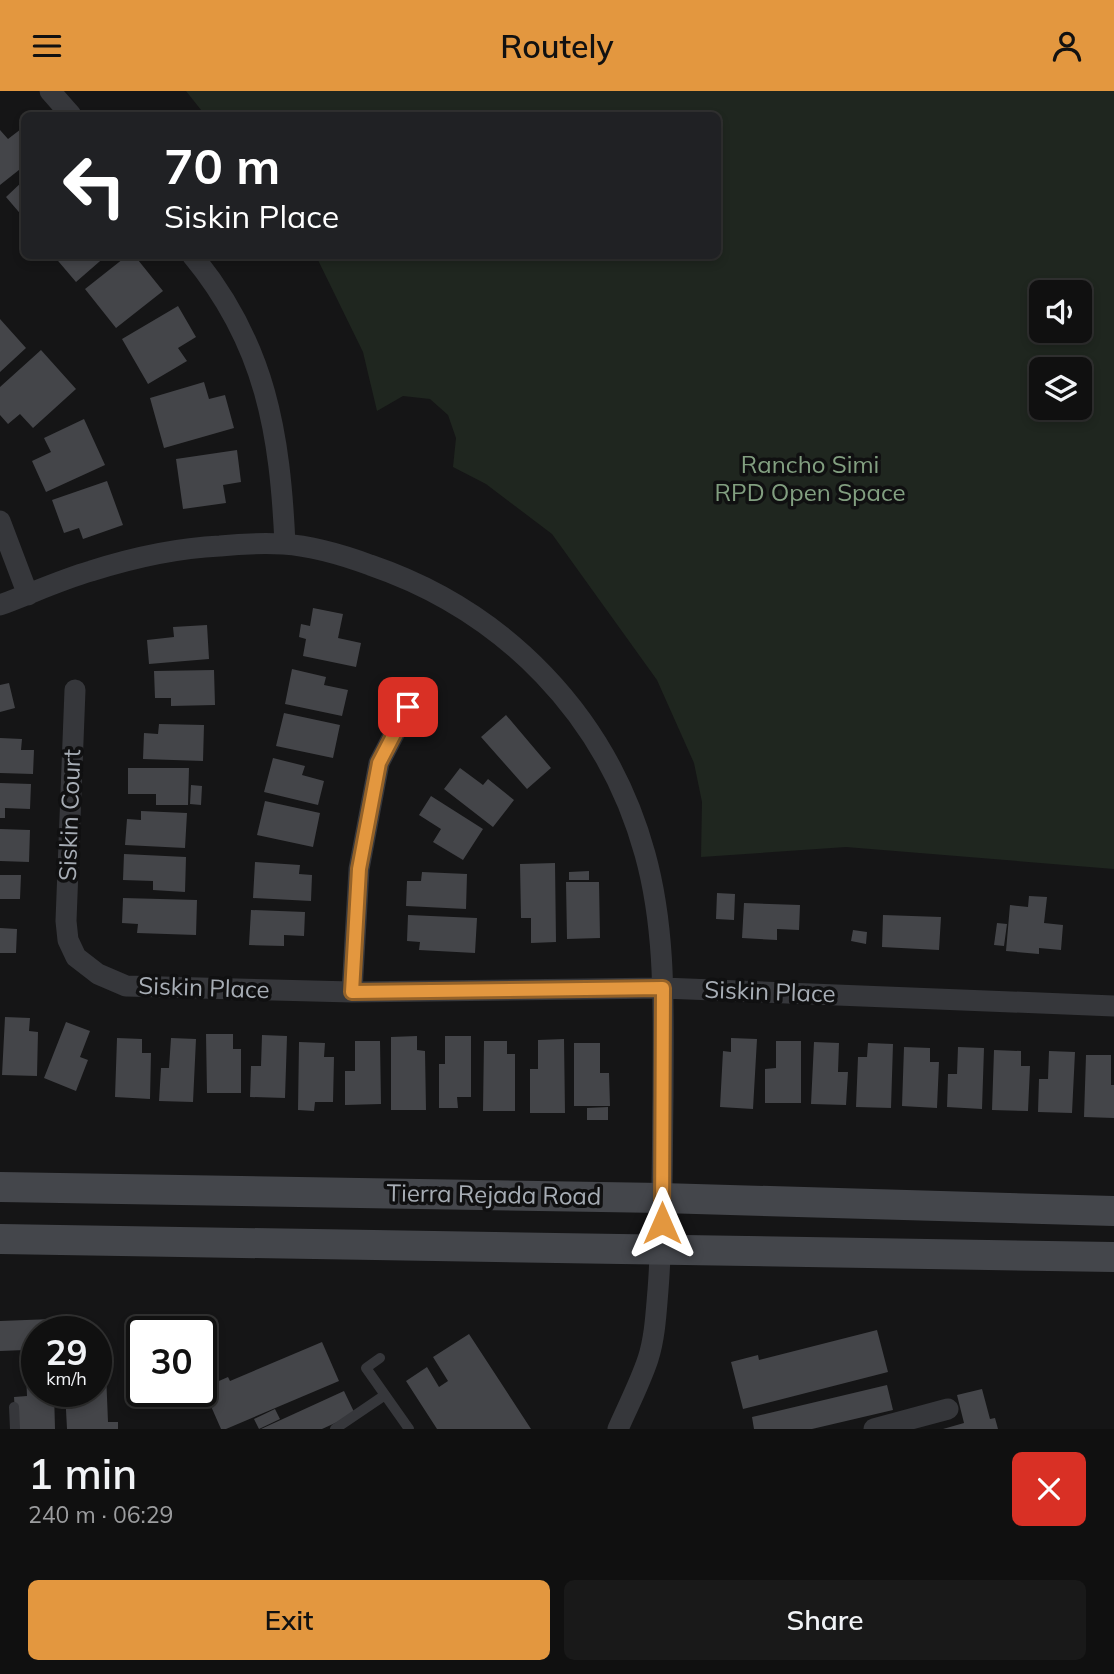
<!DOCTYPE html>
<html lang="en">
<head>
<meta charset="utf-8">
<style>
  body { margin:0; font-family:Mulish,sans-serif; background:#191919; color:#f1f3f6; height:100vh; display:flex; flex-direction:column; font-size:26px; white-space:nowrap }
  * { box-sizing:border-box; margin:0 }
  p { font-size:23px; color:#9c9d9f }
  .icon { flex:none; width:38px; height:38px; fill:none; stroke:currentColor; stroke-width:2; stroke-linecap:round; stroke-linejoin:round }
  .map { position:relative; height:1338px; overflow:hidden }
  .panel { display:flex; flex-direction:column; background:#101010; flex:1 }
  .panel>* { flex:none }
  .top-card { position:absolute; left:21px; top:21px; width:700px; height:147px; border-radius:10px; box-shadow:0 4px 10px #0003,0 0 0 2px #303030; background:#202124; color:#fff; overflow:hidden }
  .buttons { position:absolute; left:1029px; top:189px; display:grid; gap:14px }
  .buttons a { display:grid; place-items:center; width:63px; height:63px; border-radius:10px; background:#101010; box-shadow:0 4px 10px #0003,0 0 0 2px #303030; font-size:35px }
  .speed { position:absolute; left:21px; top:1225px; display:flex; gap:14px; font-size:35px; font-weight:700; text-align:center }
  .speed>* { display:grid; place-content:center; width:91px; height:91px; border-radius:50%; background:#101010; box-shadow:0 4px 10px #0003,0 0 0 2px #303030; line-height:1 }
  .speed small { font-size:18px; font-weight:400 }
  .speed .limit { border:4px solid #111; border-radius:10px; background:#fff; color:#111 }
  .pin { position:absolute; display:grid; place-items:center; width:60px; height:60px; color:#fff; margin:-30px; border-radius:14px; box-shadow:0 4px 10px #0006 }
  .me { position:absolute; width:77px; margin:-38px; rotate:0deg; stroke-linejoin:round; filter:drop-shadow(0 0 5px #0008) }
  .turn { display:flex; align-items:center; gap:24px; height:147px; padding:0 28px; font-size:32px }
  .turn .icon { width:91px; height:91px; stroke-width:2.5 }
  .turn b { display:block; font-size:49px; line-height:60px }
  .round { display:grid; place-items:center; flex:none; width:74px; height:74px; border-radius:10px; background:#191919 }
  .overview { display:flex; align-items:center; justify-content:space-between; height:119px; padding:0 28px }
  h1 { font-size:42px; font-weight:600; line-height:52px }
  .button { display:flex; gap:14px; margin-top:auto; padding:14px 28px }
  .button a { flex:1; height:80px; border-radius:10px; background:#e3973f; color:#111; font-size:28px; font-weight:600; line-height:80px; text-align:center }
  .button a+a { background:#191919; color:#f1f3f6 }
  header { display:flex; justify-content:space-between; align-items:center; height:91px; padding:0 28px; background:#e3973f; color:#111; font-size:32px; font-weight:600 }
  .map>svg:first-child { display:block }
  .green { fill:#1f261f; fill-rule:evenodd }
  .building { fill:#444549 }
  .lines { fill:none; stroke-linecap:round; stroke-linejoin:round }
  .service { stroke:#36373b; stroke-width:10 }
  .minor { stroke:#36373b; stroke-width:21 }
  .secondary { stroke:#44464b; stroke-width:30 }
  .route-casing { stroke:#946229; stroke-width:18 }
  .route { stroke:#e3973f; stroke-width:12 }
  .labels { text-anchor:middle; stroke-width:7; stroke-linejoin:round; paint-order:stroke }
  .park-label { font-size:24px; fill:#829f80; stroke:#101011 }
  .street-label { font-size:24px; fill:#a7adb5; stroke:#101011 }
</style>
</head>
<body>
<header><svg class="icon" aria-label="menu" viewBox="0 0 24 24"><path d="M4 6h16M4 12h16M4 18h16"/></svg>Routely<svg class="icon" aria-label="person" viewBox="0 0 24 24"><circle cx="12" cy="8" r="4"/><path d="M4 21q1-7 8-7t8 7"/></svg></header>
<div class="map">
<svg width="1114" height="1338" viewBox="0 0 1114 1338">
  <rect width="100%" height="100%" fill="#151516"/>
  <path class="green" d="M186,0H1114V778L846,756L701,766L702,711L694,672L657,589L552,443L486,393L453,376L456,347L448,324L430,308L403,305L377,320L363,261L316,165L718,164V24H205ZM1041,201H1080V240H1041ZM1041,278H1080V317H1041Z"/>
  <path class="building" d="M21,38L24,42V75L0,94V39L8,48Z
    M24,89V127L6,106Z
    M53,164H107L76,191Z
    M128,164H134L163,200L116,237L85,198Z
    M178,215L196,246L178,257L187,270L148,293L122,248Z
    M0,228L26,257L0,281Z
    M41,259L76,298L33,337L20,323L8,333L0,324V296Z
    M204,291L209,308L225,304L234,337L164,357L150,307Z
    M84,328L105,374L46,401L32,370L51,361L44,347Z
    M237,359L241,391L223,394L226,412L183,418L176,368Z
    M107,390L123,434L83,448L79,437L64,442L52,409Z
    M313,517L343,523L338,547L361,552L356,576L303,565L306,548L299,546L301,533L310,535Z
    M207,534L209,568L149,573L147,549L174,546L173,536Z
    M292,578L326,586L324,594L348,599L342,625L285,613Z
    M214,579L215,614L171,615V607H155L154,580Z
    M9,592L15,617L0,621V594Z
    M284,622L340,634L333,667L276,655Z
    M506,624L551,677L527,698L481,646Z
    M159,633L204,634L203,670L143,668L144,642L158,643Z
    M0,647L22,648L21,659H34L33,683L0,682Z
    M273,667L305,675L302,684L324,690L318,714L264,701Z
    M128,677H189L188,714H156V703H128Z
    M460,677L483,694L488,688L514,709L493,736L444,698Z
    M0,692L31,693L30,718L5,717V727H0Z
    M191,694L202,695L201,714L190,713Z
    M431,705L483,738L463,769L433,751L441,738L419,724Z
    M265,710L320,722L313,756L257,744Z
    M141,720L187,722L185,757L125,754L127,728L141,729Z
    M0,738L30,739L29,771L0,770Z
    M124,763L186,766L185,801L153,799V790L123,789Z
    M255,771L300,774L299,783L312,784L311,810L253,807Z
    M555,772L556,851L531,852V827H521L520,773Z
    M589,780V789H569V781Z
    M422,781L467,783L466,818L406,815L407,790H421Z
    M0,784H21L20,808H0Z
    M566,791H599L600,847L567,848Z
    M717,802L735,803L734,829L716,828Z
    M1029,805L1047,806L1044,832L1063,834L1061,859L1039,857V863L1006,860L1010,814L1028,816Z
    M123,807L197,809L196,844L137,842L138,833L122,832Z
    M744,812L800,814L799,839L777,838V849L742,847Z
    M251,819L305,821L304,845L284,844V855L249,854Z
    M408,824L477,827L475,862L419,859L420,851L407,850Z
    M883,824L941,826L939,859L882,856Z
    M997,832L1007,833L1004,855L994,854Z
    M0,837L17,838L16,862H0Z
    M853,839L867,841L866,853L851,850Z
    M5,926L30,927L29,940L38,941L37,985L2,984Z
    M66,931L90,940L80,966L88,969L76,1000L44,987Z
    M206,943H233V958H241V1002H207Z
    M262,944L287,945L285,1007L250,1006L251,975H261Z
    M417,945V959L425,960L426,1019H391V946Z
    M445,945H471V1006H457L458,1017H439V973H445Z
    M117,947L142,948V962H151L150,1008L115,1006Z
    M171,947L196,948L193,1011L159,1010L161,977H169Z
    M731,947L757,948L753,1018L720,1016L723,960L731,961Z
    M564,948L565,1022H530V978H538V949Z
    M355,950H380L381,1013L345,1014V980H355Z
    M484,950H507V963H515V1020H483Z
    M776,950H801V1012H765V978L776,977Z
    M299,951L325,952L324,966H334L333,1011H315L314,1020L298,1019Z
    M814,951L839,952L838,981H848L846,1014L811,1013Z
    M574,952H600V982H609L610,1015H574Z
    M868,952L893,953L891,1017L856,1016L858,966H867Z
    M904,956L930,957V971H939L937,1017L902,1015Z
    M958,956L984,957L982,1018L947,1016L948,983H957Z
    M994,959L1021,960V975H1030L1028,1020L992,1019Z
    M1049,960L1075,961L1072,1022L1038,1021L1039,988H1048Z
    M1086,964H1111V994H1114V1027L1084,1026Z
    M608,1016V1029H587V1017Z
    M78,1227V1241H37V1300H54L55,1338H16L14,1306L27,1305L25,1259L0,1260V1230Z
    M877,1239L888,1281L743,1318L731,1271L758,1264L759,1269Z
    M469,1243L531,1338H437L406,1290L427,1276L439,1296L448,1290L433,1266Z
    M322,1251L339,1290L226,1338H221L203,1297L228,1286L230,1290Z
    M96,1257H105L108,1331H118V1338H67L65,1300H96Z
    M887,1294L893,1319L812,1338H754L752,1326Z
    M982,1298L990,1328L995,1327L998,1338H943L964,1332L957,1304Z
    M344,1300L355,1323L322,1338H261Z
    M275,1318L280,1328L259,1338L254,1328Z"/>
  <g class="lines">
    <path class="service" d="M380,1267L366,1277L409,1338
      M14,1316L15,1338
      M335,1338L385,1304"/>
    <path class="minor" d="M50,0L71,24
      M192,164C266,253 280,343 285,453
      M0,430L28,504
      M0,514C30,503 60,489 91,480C132,467 177,457 220,455C240,453 262,452 283,453C312,455 343,464 370,474C505,520 607,625 645,763C667,842 663,925 663,1005C662,1070 663,1135 658,1199C656,1222 655,1246 648,1268C640,1292 628,1315 618,1338
      M75,599L66,830L68,849L76,866L98,883L126,895L352,901L663,897L1114,915
      M352,901L359,778L379,672L408,616
      M874,1338L948,1318"/>
    <path class="secondary" d="M0,1096L662,1107L1114,1120
      M0,1148L1114,1166"/>
  </g>
  <g class="lines">
    <g class="route-casing">
      <path id="route" d="M408,616L379,672L359,778L352,901L663,897L662,1132"/>
    </g>
    <use href="#route" class="route"/>
  </g>
  <g class="labels">
    <g class="park-label">
      <text x="810" y="382">Rancho Simi<tspan x="810" dy="28">RPD Open Space</tspan></text>
    </g>
    <g class="street-label">
      <text transform="translate(70 724) rotate(-88)" y="8">Siskin Court</text>
      <text transform="translate(204 897) rotate(2)" y="8">Siskin Place</text>
      <text transform="translate(770 901) rotate(2)" y="8">Siskin Place</text>
      <text transform="translate(494 1104) rotate(1)" y="8">Tierra Rejada Road</text>
    </g>
  </g>
</svg>
<div class="buttons">
<a><svg class="icon" aria-label="sound" viewBox="0 0 24 24"><path d="M4 9h4l5-4v14l-5-4H4zM17 9q2 3 0 6"/></svg></a>
<a><svg class="icon" aria-label="layers" viewBox="0 0 24 24"><path d="M12 4l9 5-9 5-9-5zM3 14l9 5 9-5"/></svg></a>
</div>
<div class="speed"><div>29<small>km/h</small></div><div class="limit">30</div></div>
<div class="pin" style="left:408px;top:616px;background:#d93025"><svg class="icon" aria-label="arrive" viewBox="0 0 24 24"><path d="M6 21V4h12l-3 4 3 4H6"/></svg></div>
<svg class="me" style="left:662px;top:1132px" viewBox="-20 -20 40 40"><path d="M0-17L14 15 0 8-14 15z" fill="#e3973f" stroke="#fff" stroke-width="4"/></svg>
<div class="top-card">
<div class="turn"><svg class="icon" aria-label="left" viewBox="0 0 24 24"><path d="M17 20v-9H6M10 6l-5 5 5 5"/></svg><div><b>70 m</b>Siskin Place</div></div>
</div>
</div>
<section class="panel">
<div class="overview"><div><h1>1 min</h1><p>240 m · 06:29</p></div><a class="round" style="background:#d93025;color:#fff"><svg class="icon" aria-label="close" viewBox="0 0 24 24"><path d="M6 6l12 12M18 6L6 18"/></svg></a></div>
<div class="button"><a>Exit</a><a>Share</a></div>
</section>
</body>
</html>
